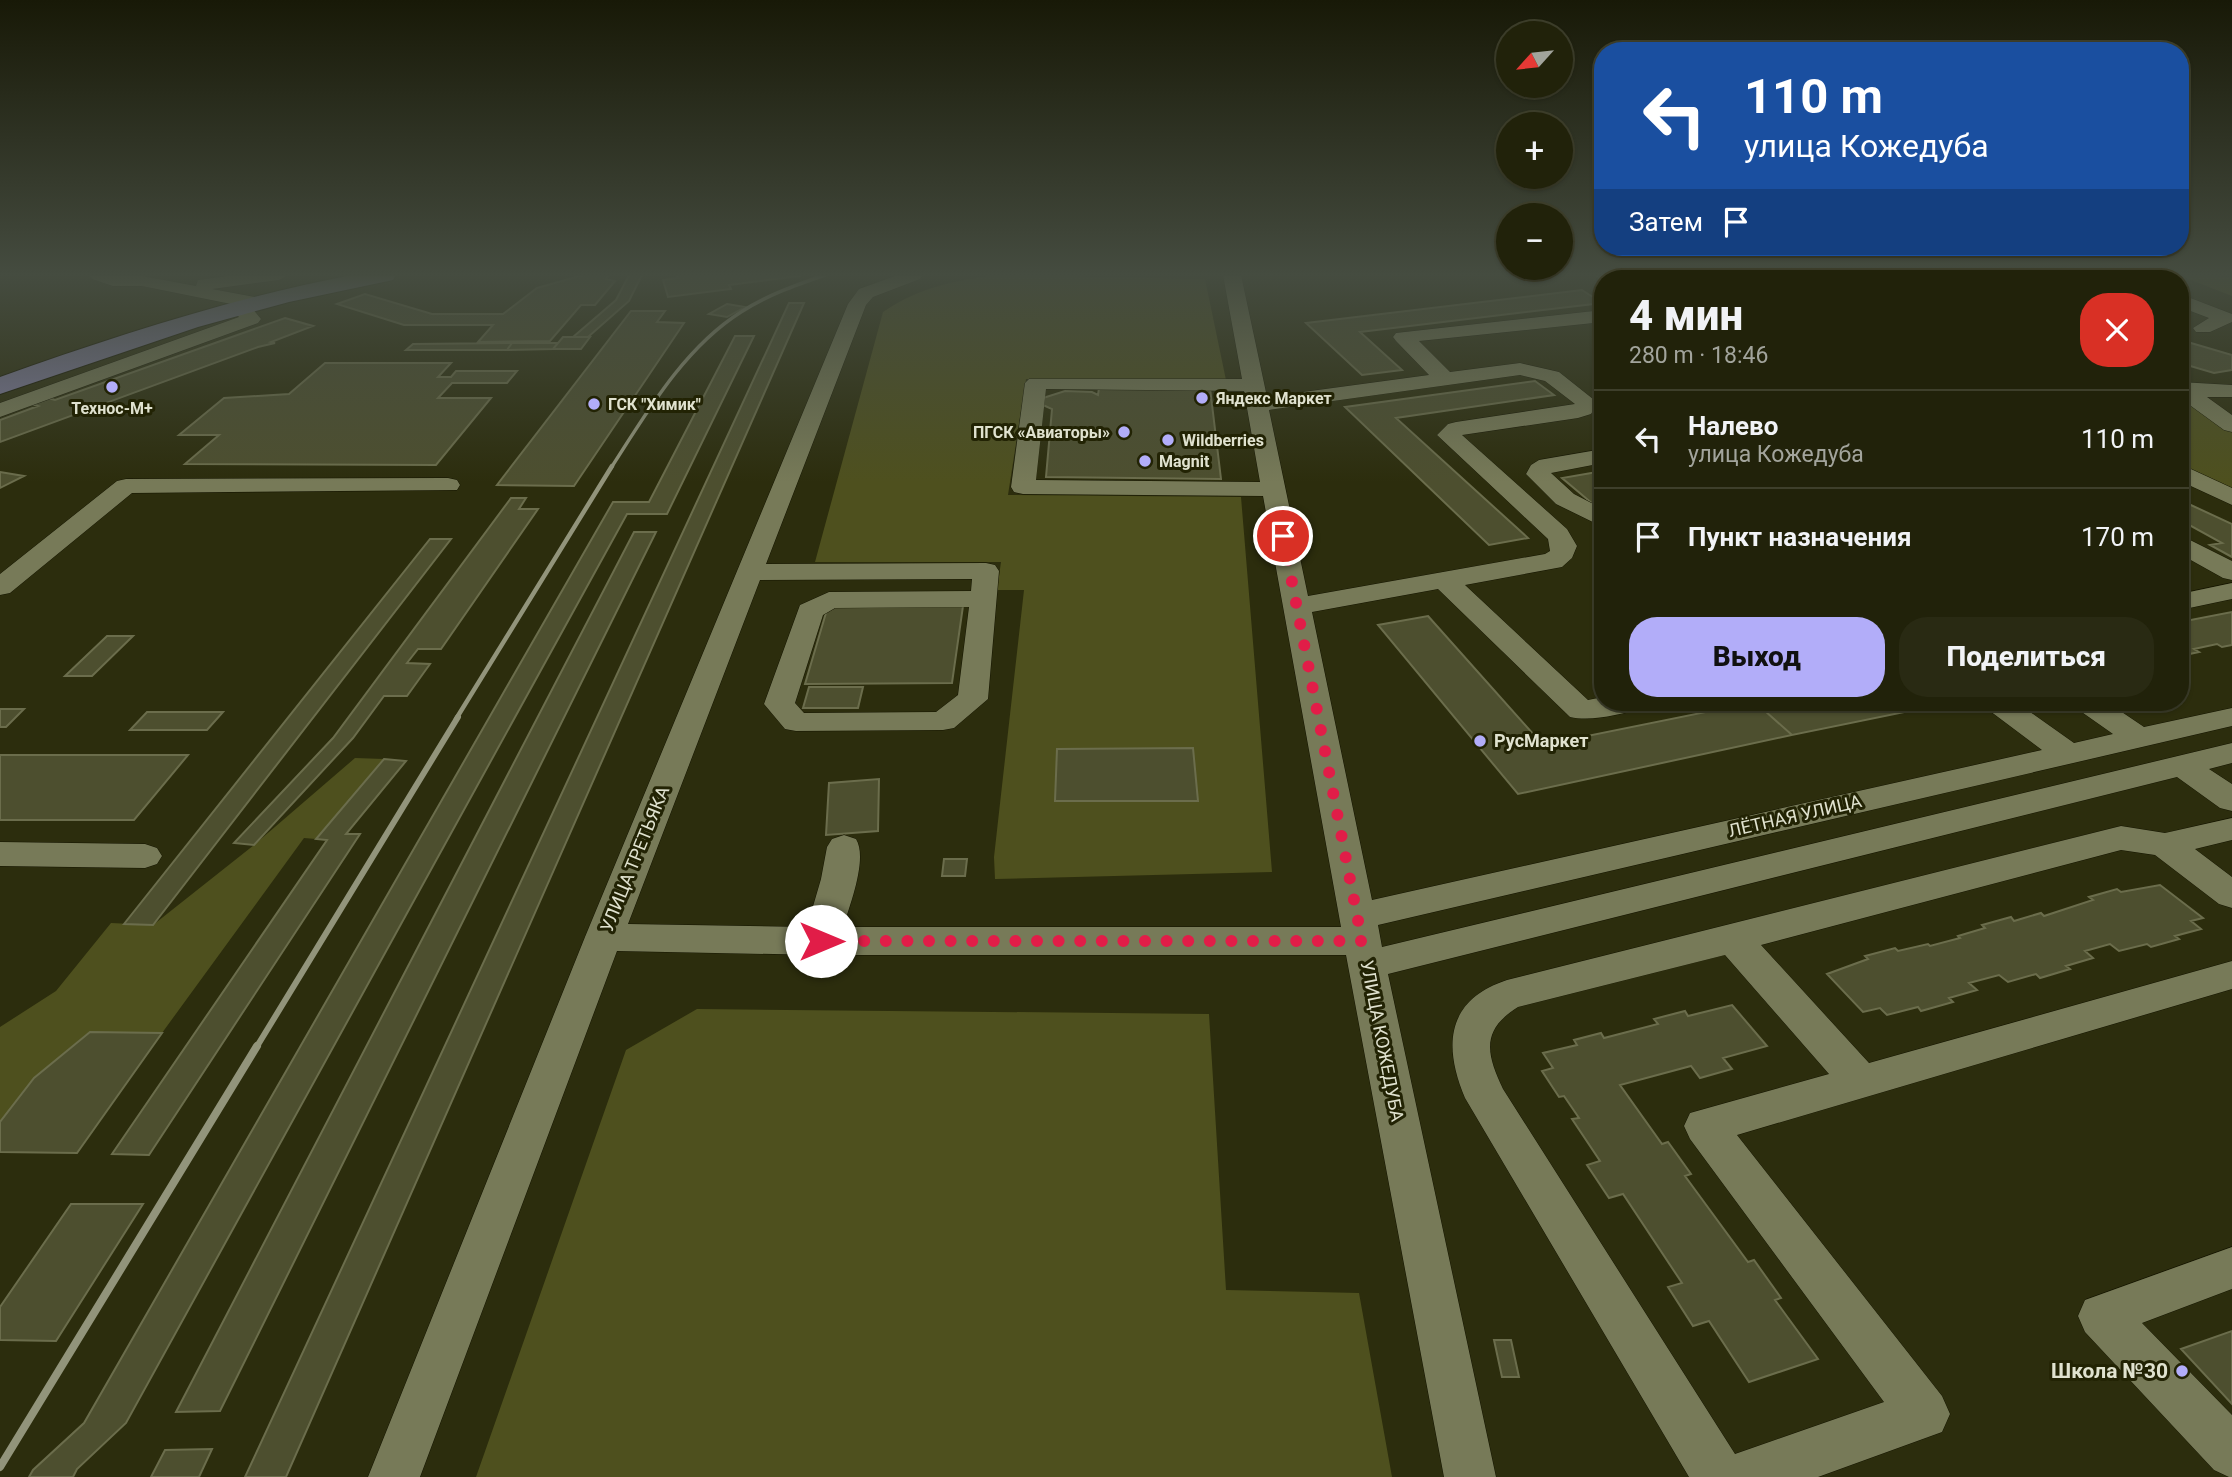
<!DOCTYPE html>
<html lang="ru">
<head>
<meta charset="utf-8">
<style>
  body { margin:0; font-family:Roboto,sans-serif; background:#292a13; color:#f1f3f6; height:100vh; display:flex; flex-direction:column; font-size:26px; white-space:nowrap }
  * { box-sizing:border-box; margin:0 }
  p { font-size:23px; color:#a2a49c }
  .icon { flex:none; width:38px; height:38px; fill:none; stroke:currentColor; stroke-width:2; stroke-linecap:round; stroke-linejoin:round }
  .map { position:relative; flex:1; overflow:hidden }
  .panel { position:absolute; left:1594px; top:270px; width:595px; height:441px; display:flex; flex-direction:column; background:#21220a; border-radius:28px; box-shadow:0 2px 5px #0004,0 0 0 2px #3e3f2b }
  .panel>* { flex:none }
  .guide { position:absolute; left:1594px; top:42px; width:595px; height:214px; border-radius:28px; box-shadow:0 2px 5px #0004,0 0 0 2px #3e3f2b; background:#1a4fa0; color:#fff; overflow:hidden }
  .needle { width:46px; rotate:243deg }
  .tools { position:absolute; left:1496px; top:21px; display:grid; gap:14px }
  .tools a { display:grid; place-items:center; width:77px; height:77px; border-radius:50%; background:#21220a; box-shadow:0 2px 5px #0004,0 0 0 2px #3e3f2b; font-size:35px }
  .pin { position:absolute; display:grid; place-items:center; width:60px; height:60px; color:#fff; margin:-30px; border:4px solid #fff; border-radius:50%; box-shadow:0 2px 7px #0007 }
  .me { position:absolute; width:77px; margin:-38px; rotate:90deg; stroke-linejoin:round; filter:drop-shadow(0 0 5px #0008) }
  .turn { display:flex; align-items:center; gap:24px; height:147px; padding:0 35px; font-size:32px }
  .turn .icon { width:91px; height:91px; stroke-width:2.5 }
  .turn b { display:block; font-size:49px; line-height:60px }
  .then { display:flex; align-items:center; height:66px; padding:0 35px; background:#0003; gap:14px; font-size:26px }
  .round { display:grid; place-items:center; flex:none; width:74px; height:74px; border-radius:28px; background:#292a13 }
  .headline { display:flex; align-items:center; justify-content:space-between; height:119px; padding:0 35px }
  h1 { font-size:42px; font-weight:800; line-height:52px }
  .action { display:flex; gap:14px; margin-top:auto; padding:14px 35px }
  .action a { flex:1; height:80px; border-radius:28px; background:#b2adf9; color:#111; font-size:28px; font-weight:800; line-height:80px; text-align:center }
  .action a+a { background:#292a13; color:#f1f3f6 }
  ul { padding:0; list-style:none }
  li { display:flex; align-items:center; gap:21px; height:98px; padding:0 35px; border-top:2px solid #3e3f2b }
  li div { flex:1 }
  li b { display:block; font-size:26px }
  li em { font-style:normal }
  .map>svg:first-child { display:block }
  .green { fill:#4e501e }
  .building { fill:#4d4f2f; stroke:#6b6d4c; stroke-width:2 }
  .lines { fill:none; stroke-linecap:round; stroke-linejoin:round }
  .minor-casing { stroke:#151500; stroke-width:1 }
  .major-casing { stroke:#151500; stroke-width:2 }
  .minor { fill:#777a58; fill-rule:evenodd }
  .major { fill:#7c799b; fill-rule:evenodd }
  .rail-far3 { stroke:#92947b; stroke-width:3.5 }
  .rail-far2 { stroke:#92947b; stroke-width:4.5 }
  .rail-far1 { stroke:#92947b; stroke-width:6 }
  .rail { stroke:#92947b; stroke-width:8 }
  .route { stroke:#e11d48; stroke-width:12; stroke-dasharray:0 21.6 }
  .poi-dot { fill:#b2adf9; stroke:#222304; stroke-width:2.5 }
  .labels { text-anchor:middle; stroke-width:6; stroke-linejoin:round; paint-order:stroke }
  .far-poi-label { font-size:16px; font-weight:bold; fill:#e0e2cf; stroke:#222304; text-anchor:start }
  .poi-label { font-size:18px; font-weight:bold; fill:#e0e2cf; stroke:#222304; text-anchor:start }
  .street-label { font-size:18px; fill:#e0e2cf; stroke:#222304 }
  .near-poi-label { font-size:21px; font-weight:bold; fill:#e0e2cf; stroke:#222304; text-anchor:end }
</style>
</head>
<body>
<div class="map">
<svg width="2232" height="1477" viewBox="0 0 2232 1477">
  <rect width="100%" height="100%" fill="#2c2d0d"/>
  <path class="green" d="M998,275L1205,279L1226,380L1026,379L1008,495L1241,497L1272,872L995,879L994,857L1024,590H997L1001,562H815L883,312C918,288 955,280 998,275Z
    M2178,275L2232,277V296Z
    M2180,395L2232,431V493L2181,466Z
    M355,758L384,759L316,839L304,838L162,1033L89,1032L34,1078L0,1122V1027L56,991L111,923L153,925L254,845Z
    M697,1009L1209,1014L1226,1290L1359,1293L1392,1477H476L626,1050Z"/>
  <path class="building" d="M583,275H609L606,279L615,281L595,305H581L550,341L478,342L493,325H404L337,304L365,294L432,314H503L537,288Z
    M629,275H642L629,301L588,337H573L616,300Z
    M677,275H799L800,276L729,285L731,289L668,297L663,280L678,278Z
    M1680,275H1789L1759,278L1658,277Z
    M1582,290L1602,303L1360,332L1402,370L1362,375L1306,323Z
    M789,303H804L286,1477H245Z
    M727,304L745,307L727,317L709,314Z
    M631,311H665L657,322L684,323L574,486L497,485Z
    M285,318L313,326L271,342L275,343L258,347L0,442V420L38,406L31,404L48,398L55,400Z
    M735,336H754L667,514H627L126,1423L77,1469L73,1477H29L33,1470L84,1423L613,502H649Z
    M563,337H590L581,349H553Z
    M512,343L507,350H406L413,344Z
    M512,343H558L553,349L507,350Z
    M2191,343L2232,355V370L2214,373L2180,363V344Z
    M325,363H451L438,377H451L456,371H517L507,383H452L438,398H491L436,465L185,464L219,435H179L224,398L289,394Z
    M1535,381L1554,395L1396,418L1528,538L1489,545L1345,407Z
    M1099,388H1210L1221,479L1046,477L1052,409L1043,405V398L1065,391L1092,392L1098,395Z
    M1603,471V503L1594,505L1562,478Z
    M0,472L24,476L0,488Z
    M511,498H526L519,509H538L441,649H418L407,663L430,664L407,696H384L353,738L254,845L234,843L333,738Z
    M2180,500L2232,524V557L2210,545L2222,543L2180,520Z
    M634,532H656L220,1411L176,1412Z
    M430,539H451L153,925L124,924Z
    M828,606H963L952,683L805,684Z
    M2232,612V645L2222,647L2217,644L2194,649L2199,652L2180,656V622Z
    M1428,616L1543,745L1755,702L1792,735L1518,794L1378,625Z
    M107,636H133L92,676H65Z
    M809,687H863L858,708H803Z
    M1755,702H1929L1934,706L1792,735Z
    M0,709H24L6,727H0Z
    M147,712H223L207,730H130Z
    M1193,748L1198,801H1055L1057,749Z
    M0,755H188L134,820H0Z
    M384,759L406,761L346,834H360L149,1155L112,1154L327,840L316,839Z
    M879,779L878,831L826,835L829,783Z
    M944,859H967L965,876H942Z
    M2160,885L2203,918L2191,921L2201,929L2175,936L2179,939L2151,947L2147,944L2119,951L2110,944L2085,951L2093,958L2066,966L2070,969L2040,978L2036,974L2008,982L1999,975L1969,983L1977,990L1949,998L1953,1002L1921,1011L1918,1007L1887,1015L1880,1008L1863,1012L1827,974L1868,959L1865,956L1895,948L1898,951L1928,944L1930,946L1960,938L1958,936L1985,928L1982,925L2011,917L2014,921L2041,913L2044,916L2093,900L2089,897L2117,889L2121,892Z
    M1732,1005L1767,1046L1723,1058L1732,1069L1700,1078L1691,1066L1620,1085L1662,1144L1668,1142L1691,1174L1685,1176L1748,1262L1754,1260L1781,1298L1775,1300L1818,1359L1749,1382L1709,1321L1693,1326L1668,1287L1682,1283L1623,1194L1609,1198L1587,1165L1600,1161L1572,1119L1579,1118L1564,1096L1559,1097L1542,1071L1553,1068L1543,1053L1577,1045L1574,1040L1601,1033L1604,1038L1658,1024L1654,1019L1685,1011L1688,1016Z
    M90,1032L162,1033L77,1153L0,1152V1122L34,1078Z
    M71,1204H143L56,1341L0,1340V1307Z
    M2232,1331V1404L2181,1349Z
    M1494,1340H1511L1519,1377H1502Z
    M212,1449L199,1477H151L165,1450Z"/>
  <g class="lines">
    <g class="minor-casing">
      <path id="minor" d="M89,275L142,276L196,286L198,280L236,275H288L279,280L212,289L260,298L262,302L260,306L251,307L261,319L258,323L0,417V403L239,317L230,306L231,304L142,286H113L92,279Z
        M898,275H923L920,279L873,297L866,305L766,564L986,563L995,565L999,571L988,699L954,728L943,730L796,731L785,729L764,704L800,605L829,592L971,591L972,579L760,580L628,924L807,927L821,879L827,847L832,839L844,835L856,839C868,858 850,905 843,927H1341L1263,496L1023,494L1014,492L1011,487L1025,383L1029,379H1242L1223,275H1241L1267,397L1429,375L1396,341L1393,337L1396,333L1603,310V322L1419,341L1450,372L1520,363L1559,372L1598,403L1591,414L1578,418L1462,435L1567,529L1577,546L1572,558L1562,567L1465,585L1588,700L1603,697V702H1647L1643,708C1621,714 1592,722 1570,717L1438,589L1312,612L1372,900L2042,750L1986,708L1982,702H2016L2074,743L2113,734L2076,708L2072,702H2107L2144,727L2232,708V726L1378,925L1382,947L2232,743V763L2209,769L2232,784V811L2220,808L2177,777L1388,974L1496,1477H1444L1346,955H821L617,951L420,1477H368L585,937L848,304L859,289ZM1520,375L1545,381L1575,404L1456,422L1448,424L1437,435L1548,539L1550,551L1545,554L1308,596L1269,410ZM1046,389L1244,391L1260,482L1036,480ZM969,607L958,695L936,712L804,713L795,703L823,615L835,608Z
        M1594,275H1615L1617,278H1603V282Z
        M1854,275H1877L1879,278H1856Z
        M1983,275H2006L2008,278H1985Z
        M2033,275H2057L2059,278H2035Z
        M2107,275H2132L2134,278H2109Z
        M2180,294L2232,314V322L2210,332H2196L2193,328L2209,318L2180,307Z
        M2180,382L2232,385V397H2207L2232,415V432L2224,430L2180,398Z
        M1603,449V463L1551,473L1574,494L1603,509V527L1556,504L1526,474L1531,465L1539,460Z
        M2180,464L2232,488V505L2180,481Z
        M448,478L457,480L460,485L457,490L132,493L10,593L0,595V574L117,481L126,479Z
        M2180,535L2232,561V580L2223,578L2180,554Z
        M2232,583V599L2180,610V594Z
        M2232,818V840L2195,849L2232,877V908L2219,904L2155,855L2121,850L1761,945L1869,1063L2232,961V989L1737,1135L1942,1396L1950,1414L1942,1432L1818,1477H1689L1465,1098C1443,1046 1446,1000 1507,980L2121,826L2165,833ZM1725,955L1829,1074L1690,1113L1684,1126L1690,1139L1884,1402L1735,1454L1503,1089C1486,1053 1481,1030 1518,1007Z
        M0,842L145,844L157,848L162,856L157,864L145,868L0,866Z
        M2232,1247V1289L2142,1323L2232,1415V1477H2229L2214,1470L2085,1332L2078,1316L2085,1300Z"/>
    </g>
    <g class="major-casing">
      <path id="major" d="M352,275H396L393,280L289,302L198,327L0,394V377C115,336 232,298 352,275Z"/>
    </g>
    <use href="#minor" class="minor"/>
    <use href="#major" class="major"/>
    <path class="rail-far3" d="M611,468C647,412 684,348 741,312C767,295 796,285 825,275"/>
    <path class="rail-far2" d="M456,719L612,466"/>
    <path class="rail-far1" d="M256,1048L458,717"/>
    <path class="rail" d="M0,1467L257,1046"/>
  </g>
  <linearGradient id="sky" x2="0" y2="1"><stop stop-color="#181907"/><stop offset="0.57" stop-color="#454c40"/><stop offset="1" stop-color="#454c40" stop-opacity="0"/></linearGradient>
  <rect width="2232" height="482" fill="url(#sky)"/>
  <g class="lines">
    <path class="route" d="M821,941H1362L1283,536"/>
  </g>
  <g class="poi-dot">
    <circle cx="112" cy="387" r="7"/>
    <circle cx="1202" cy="398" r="7"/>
    <circle cx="594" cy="404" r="7"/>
    <circle cx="1124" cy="432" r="7"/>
    <circle cx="1168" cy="440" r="7"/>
    <circle cx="1145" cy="461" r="7"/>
    <circle cx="1480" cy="741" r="7"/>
    <circle cx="2182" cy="1371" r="7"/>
  </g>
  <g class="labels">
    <g class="far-poi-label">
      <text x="1216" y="404">Яндекс Маркет</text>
      <text x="608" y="410">ГСК "Химик"</text>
      <text x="112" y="414" text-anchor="middle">Технос-М+</text>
      <text x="1110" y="438" text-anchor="end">ПГСК «Авиаторы»</text>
      <text x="1182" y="446">Wildberries</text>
      <text x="1159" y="467">Magnit</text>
    </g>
    <g class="poi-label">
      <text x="1494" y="747">РусМаркет</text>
    </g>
    <g class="street-label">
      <text transform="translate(1795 816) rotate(-13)" y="6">ЛЁТНАЯ УЛИЦА</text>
      <text transform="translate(635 859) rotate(-68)" y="6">УЛИЦА ТРЕТЬЯКА</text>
      <text transform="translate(1382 1041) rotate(79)" y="6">УЛИЦА КОЖЕДУБА</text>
    </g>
    <g class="near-poi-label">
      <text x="2168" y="1378">Школа №30</text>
    </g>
  </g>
</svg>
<div class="tools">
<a><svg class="needle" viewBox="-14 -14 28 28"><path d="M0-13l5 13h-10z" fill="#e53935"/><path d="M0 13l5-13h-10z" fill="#a2a49c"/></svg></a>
<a>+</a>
<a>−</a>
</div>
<div class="pin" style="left:1283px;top:536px;background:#d93025"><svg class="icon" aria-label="arrive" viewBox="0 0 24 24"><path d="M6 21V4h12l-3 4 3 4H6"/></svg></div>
<svg class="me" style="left:821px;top:941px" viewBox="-20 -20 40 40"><circle r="19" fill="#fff"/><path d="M0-13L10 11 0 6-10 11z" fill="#e11d48"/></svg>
<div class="guide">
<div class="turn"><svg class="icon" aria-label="left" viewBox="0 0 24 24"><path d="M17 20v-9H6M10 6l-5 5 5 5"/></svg><div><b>110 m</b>улица Кожедуба</div></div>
<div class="then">Затем<svg class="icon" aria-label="arrive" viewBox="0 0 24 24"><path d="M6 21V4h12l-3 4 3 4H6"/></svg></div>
</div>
<section class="panel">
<div class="headline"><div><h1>4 мин</h1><p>280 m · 18:46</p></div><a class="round" style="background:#d93025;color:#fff"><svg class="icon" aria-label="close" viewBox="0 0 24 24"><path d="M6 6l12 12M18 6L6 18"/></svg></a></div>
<ul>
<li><svg class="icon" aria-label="left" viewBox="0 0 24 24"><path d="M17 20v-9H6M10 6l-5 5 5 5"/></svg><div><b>Налево</b><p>улица Кожедуба</p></div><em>110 m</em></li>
<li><svg class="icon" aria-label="arrive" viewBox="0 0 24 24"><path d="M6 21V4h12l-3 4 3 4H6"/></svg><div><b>Пункт назначения</b></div><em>170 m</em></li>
</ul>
<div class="action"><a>Выход</a><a>Поделиться</a></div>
</section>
</div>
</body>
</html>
